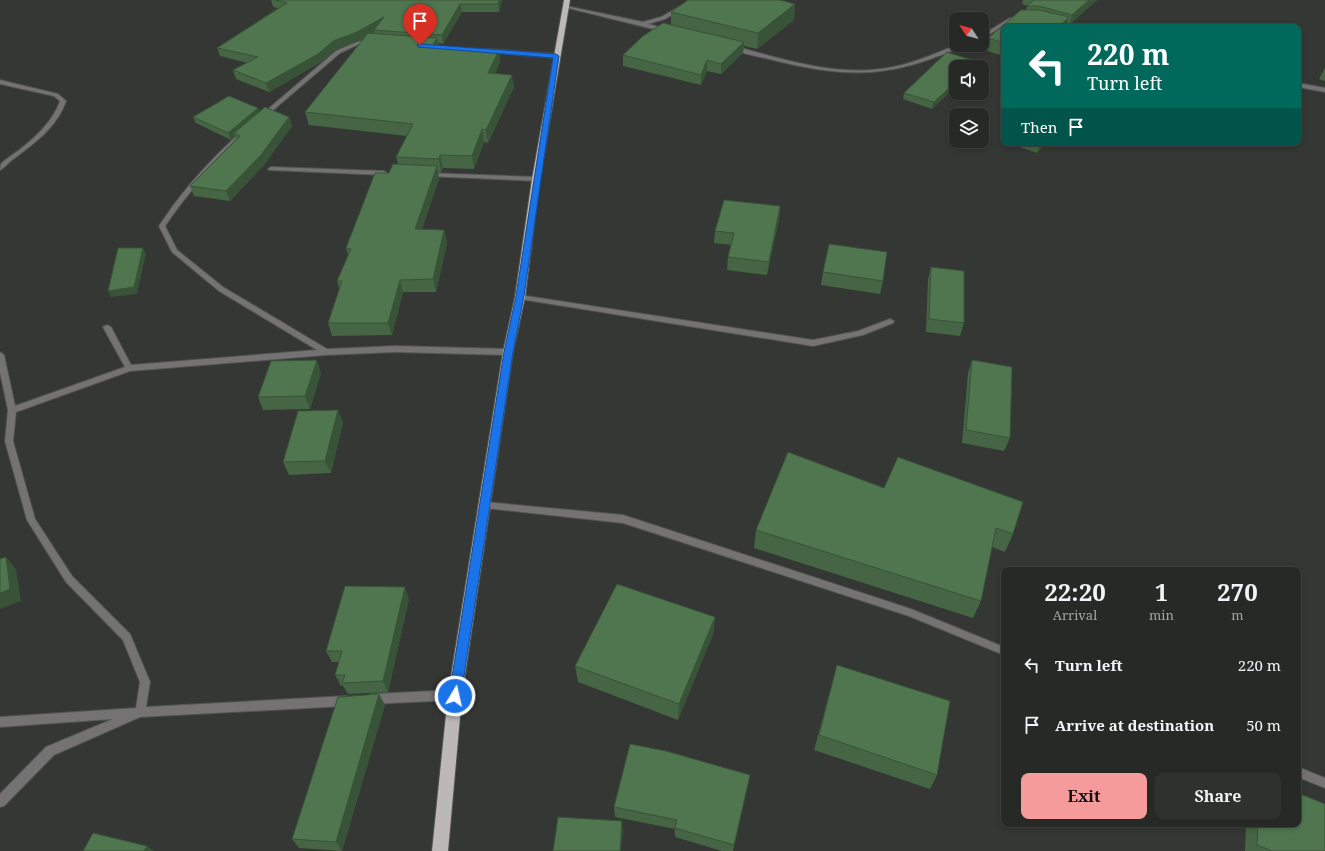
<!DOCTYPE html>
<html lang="en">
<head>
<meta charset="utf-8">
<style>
  body { margin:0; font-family:"Noto Serif",serif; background:#2f312f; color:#f1f3f6; height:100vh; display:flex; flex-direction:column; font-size:15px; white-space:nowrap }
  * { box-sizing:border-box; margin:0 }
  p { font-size:13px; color:#a4a6a7 }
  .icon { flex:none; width:22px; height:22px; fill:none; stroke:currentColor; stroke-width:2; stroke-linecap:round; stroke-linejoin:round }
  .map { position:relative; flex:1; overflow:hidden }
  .side { position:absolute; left:1001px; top:567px; width:300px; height:260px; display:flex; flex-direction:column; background:#272927; border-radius:8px; box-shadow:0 2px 6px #0003,0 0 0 1px #434544 }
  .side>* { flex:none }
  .banner { position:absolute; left:1001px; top:24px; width:300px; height:122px; border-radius:8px; box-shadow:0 2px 6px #0003,0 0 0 1px #434544; background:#00695c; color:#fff; overflow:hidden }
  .needle { width:26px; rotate:306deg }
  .controls { position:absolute; left:949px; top:12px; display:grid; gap:8px }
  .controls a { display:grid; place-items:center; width:40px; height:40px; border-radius:8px; background:#272927; box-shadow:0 2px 6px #0003,0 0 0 1px #434544; font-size:20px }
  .pin { position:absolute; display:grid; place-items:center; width:34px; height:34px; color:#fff; margin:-41px -17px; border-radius:50% 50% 50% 0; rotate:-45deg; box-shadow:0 0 4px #0007 }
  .pin .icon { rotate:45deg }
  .me { position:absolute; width:44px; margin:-22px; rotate:9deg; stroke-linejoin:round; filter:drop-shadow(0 0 3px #0008) }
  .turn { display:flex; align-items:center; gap:14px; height:84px; padding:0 20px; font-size:18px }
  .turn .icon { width:52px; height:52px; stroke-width:2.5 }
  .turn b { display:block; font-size:28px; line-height:34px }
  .then { display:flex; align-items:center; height:38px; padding:0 20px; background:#0003; gap:8px; font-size:15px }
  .eta { display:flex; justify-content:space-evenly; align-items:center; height:68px; text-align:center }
  .eta b { font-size:24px; font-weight:700; line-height:28px }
  .action { display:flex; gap:8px; margin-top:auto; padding:8px 20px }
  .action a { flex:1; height:46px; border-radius:8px; background:#f59b9b; color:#111; font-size:16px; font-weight:700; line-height:46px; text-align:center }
  .action a+a { background:#2f312f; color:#f1f3f6 }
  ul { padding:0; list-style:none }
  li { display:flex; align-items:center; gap:12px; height:60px; padding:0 20px }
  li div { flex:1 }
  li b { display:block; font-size:15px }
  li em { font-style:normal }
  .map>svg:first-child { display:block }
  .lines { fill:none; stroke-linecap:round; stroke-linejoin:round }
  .service-casing { stroke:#505350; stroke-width:2 }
  .minor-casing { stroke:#505350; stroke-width:2 }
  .trunk-casing { stroke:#505350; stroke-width:2 }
  .service { fill:#747272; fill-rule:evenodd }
  .minor { fill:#747272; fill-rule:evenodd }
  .trunk { fill:#bdb8b8; fill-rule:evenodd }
  .wall { fill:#456544 }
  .shaded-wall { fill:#385337 }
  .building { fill:#50764f; stroke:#385337 }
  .route { fill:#1a73e8; stroke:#114b97 }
</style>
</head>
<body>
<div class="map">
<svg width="1325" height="851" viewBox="0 0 1325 851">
  <rect width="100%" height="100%" fill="#343734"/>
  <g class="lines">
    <g class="service-casing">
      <path id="service" d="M518,295H520L813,340L858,331L890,319L894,321L893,323L863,335L813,346L520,299L516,297Z"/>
    </g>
    <g class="minor-casing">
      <path id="minor" d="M691,0H697L665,19L648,24L667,29L668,30L665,32L564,7L566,6L643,22L661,17Z
        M1010,18L1014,19L982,39V35Z
        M371,40L374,42L373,43L359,44L340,53L265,117L260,116L336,51L356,42Z
        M957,45H964C955,51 943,54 933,58C875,80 828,74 769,59C758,56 740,54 731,48L734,46C785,60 840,78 893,67C915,63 936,53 957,45Z
        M488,49L556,54L559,56L556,58L486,52L485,51Z
        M0,80L58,94L66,101C57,128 33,144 12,160C8,163 4,168 0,170L1,164C8,157 16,153 23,147C38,135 54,119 60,101L54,96L0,84Z
        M1298,83L1325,88V92L1298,87Z
        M244,131L247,133L246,134C215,162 188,192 165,226L177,250L223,287L327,349L396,346L508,349L512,352L508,355L396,352L326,355L130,371L16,412L13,441L35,519L72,576L130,634L150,682L146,707L346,696L350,698L351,701L350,704L346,706L140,717L54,755L4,806L0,807V794L46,747L113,719L0,727V717L136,708L140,682L123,640L66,582L27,520L5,441L8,410L0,372V352L4,355L15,406L125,367L103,327L107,325L111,327L131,365L317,350L219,291L172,252L159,226C178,197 200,171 225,147C231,142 237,134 244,131Z
        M271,167L384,171L387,173L384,175L269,170L268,169Z
        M428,173L536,177L539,179L536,181L426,176V174Z
        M485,502L623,515L911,609L1004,647V655L909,616L623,523L485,508L482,507L481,505L482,503Z
        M455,690L459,692L460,695L459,698L455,700L372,704L368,702L367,699L368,696L372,694Z
        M1298,767L1325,778V788L1298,777Z"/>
    </g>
    <g class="trunk-casing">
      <path id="trunk" d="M564,0H570L540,179L525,297L513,352L462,695L448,851H432L448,695L503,352L515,297L532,179Z"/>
    </g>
    <use href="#service" class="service"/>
    <use href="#minor" class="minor"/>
    <use href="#trunk" class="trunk"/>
  </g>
  <path class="wall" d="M271,0H502L499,12H462L443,44L438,43L439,47L499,50L500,62L495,74L514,87L488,143L484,142L474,169L443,168L441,172H438L439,179L422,229L444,230L447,243L436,292H403L392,335L332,336L328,323L339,289L337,281L348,255L346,248L389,173L398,164L396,157L407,136L309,125L305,112L364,38L359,41L335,50L321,62L269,92L236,79L233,70L248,63L220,56L217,48L278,8L273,7Z
    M1023,0H1097L1069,25L1067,24L1066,27H1004V56L984,50L988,38L1026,10L1027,6L1022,4Z
    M795,4L794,20L757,49L744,46L743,53L721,74L707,71L701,85L623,66V55L671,25V12Z
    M947,52L932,109L903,99L904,93Z
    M1325,68V81L1319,79Z
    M258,108L259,112L289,117L292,126L264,165L230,201L194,196L190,186L236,139L235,136L231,140L196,123L193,117Z
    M1009,143H1045L1037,153Z
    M780,206L779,219L767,275L727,270L728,257L731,245L714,243L715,231Z
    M931,267L964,323L960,336L926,332L928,280Z
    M823,272L883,281L880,294L821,285Z
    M972,360L1010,438L1004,451L962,443L968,373Z
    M321,373L310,409L263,410L258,397Z
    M343,422L331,473L289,475L283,462Z
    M884,488L1013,534L1005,552L992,547L981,601L973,618L754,548L756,530Z
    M409,599L388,692L348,694L343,686H341L335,675L339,662H332L326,651Z
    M715,617L713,634L678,720L578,682L575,666Z
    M837,665L937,775L930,789L814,750Z
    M385,705L342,851L299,848L292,839Z
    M748,785L733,851H722L675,837V829L615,817L614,807Z
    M1246,824H1298L1325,851H1245Z"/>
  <path class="shaded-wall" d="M499,0H502L499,12L498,4Z
    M1089,0H1097L1069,25L1072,15Z
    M460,4L462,12L443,44L442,35Z
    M795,4L794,20L757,49L758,33Z
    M384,17L374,30V32L359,41L335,50L321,62L269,92L266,83L333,41Z
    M1069,17L1066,27H1058Z
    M437,38L439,50L432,46Z
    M744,42L743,53L721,74V64Z
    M499,50L500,62L490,86L488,73Z
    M707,60V71L701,85V75Z
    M978,62L977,67H973Z
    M512,75L514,87L488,143L486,130Z
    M956,82V87L932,109L934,102Z
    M258,108L260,114L234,133L235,136L231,140L228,133Z
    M289,117L292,126L264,165L230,201L226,191Z
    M482,129L484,142L474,169L472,156Z
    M1040,143H1045L1037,153Z
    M440,155L443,168L441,172L439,159Z
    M437,166L439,179L418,241L415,229Z
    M780,206L779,219L767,275L769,262Z
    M444,230L447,243L436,292L433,279Z
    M143,248L146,254L137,294L111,297L108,291Z
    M400,280L403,292L392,335L388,323Z
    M317,360L321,373L310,409L305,396Z
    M338,410L343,422L331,473L325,461Z
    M6,557L16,569L21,601L0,609V593Z
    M405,587L409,599L388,692L383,681Z
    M715,617L713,634L678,720L679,704Z
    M379,694L385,705L342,851L336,842Z
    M750,775L748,785L733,851L734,845Z
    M622,821L623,831L621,851H620Z
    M147,846L154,851H144Z"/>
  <path class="building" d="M275,0H499L498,4H460L442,35L374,30L384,17L357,32L333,41L318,54L266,83L233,70L258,57L217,48L287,3Z
    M688,0H780L795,4L758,33L671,12Z
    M1034,0H1089L1072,15L1039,6H1027Z
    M1021,10H1039L1069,17L1058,27H1004V43L988,38Z
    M663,23L744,42L721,64L707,60L701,75L623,55L643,36Z
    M368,33L437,38L432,46L499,50L488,73L512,75L486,130L482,129L472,156L440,155L439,159L396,157L413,124L305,112Z
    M947,52L978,62L973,67H956V82L934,102L904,93Z
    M229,96L258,108L228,133L193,117Z
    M265,107L289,117L261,155L226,191L190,186L240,136L234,133Z
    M393,164L437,166L415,229L444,230L433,279L400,280L388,323H328L342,281H337L351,249L346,248L375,173H389Z
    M724,200L780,206L769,262L728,257L734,233L715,231Z
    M829,244L887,252L883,281L823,272Z
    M118,248H143L134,287L108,291Z
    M931,267L964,271V323L929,319Z
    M317,360L305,396L258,397L271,361Z
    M972,360L1012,367L1010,438L966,430Z
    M338,410L325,461L283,462L298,411Z
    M788,452L884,488L898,457L1023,502L1013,534L996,528L981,601L756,530Z
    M6,557L10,589L0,593V559Z
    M617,584L715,617L679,704L575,666Z
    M345,586L405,587L383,681L342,683L345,675H335L342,651H326Z
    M837,665L950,701L937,775L819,735Z
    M379,694L336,842L292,839L338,697Z
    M630,744L666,751L750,775L734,845L675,828L677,820L614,807Z
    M1298,793L1325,804V851H1272L1257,845L1258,824H1298Z
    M558,817L622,821L620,851H553Z
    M93,833L147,846L144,851H83Z"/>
  <path class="route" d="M420,44L556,54L559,56L524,296L513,352L461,696L459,699L455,701L451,699L449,696L504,352L516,296L553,58L418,47L417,45Z"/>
</svg>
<div class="controls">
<a><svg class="needle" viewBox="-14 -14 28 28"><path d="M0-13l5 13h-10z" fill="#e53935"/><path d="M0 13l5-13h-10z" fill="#a4a6a7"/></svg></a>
<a><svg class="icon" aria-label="sound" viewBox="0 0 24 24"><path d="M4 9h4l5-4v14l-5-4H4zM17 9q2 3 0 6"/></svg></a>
<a><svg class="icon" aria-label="layers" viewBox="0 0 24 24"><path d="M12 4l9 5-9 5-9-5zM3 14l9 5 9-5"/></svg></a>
</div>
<div class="pin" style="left:420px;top:45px;background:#d93025"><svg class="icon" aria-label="arrive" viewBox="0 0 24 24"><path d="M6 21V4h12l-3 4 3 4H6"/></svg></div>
<svg class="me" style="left:455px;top:696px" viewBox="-20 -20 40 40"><circle r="17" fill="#1a73e8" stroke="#fff" stroke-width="3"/><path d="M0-11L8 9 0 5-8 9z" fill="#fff"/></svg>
<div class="banner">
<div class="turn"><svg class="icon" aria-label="left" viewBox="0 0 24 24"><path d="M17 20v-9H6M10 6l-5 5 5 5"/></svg><div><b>220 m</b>Turn left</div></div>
<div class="then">Then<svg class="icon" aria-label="arrive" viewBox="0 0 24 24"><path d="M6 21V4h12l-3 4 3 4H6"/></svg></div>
</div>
<section class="side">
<div class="eta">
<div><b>22:20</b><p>Arrival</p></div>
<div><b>1</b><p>min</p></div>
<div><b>270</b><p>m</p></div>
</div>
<ul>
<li><svg class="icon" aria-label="left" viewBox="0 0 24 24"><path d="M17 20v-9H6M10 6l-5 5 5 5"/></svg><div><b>Turn left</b></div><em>220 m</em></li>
<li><svg class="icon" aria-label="arrive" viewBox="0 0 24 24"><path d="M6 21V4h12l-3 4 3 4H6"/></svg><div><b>Arrive at destination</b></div><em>50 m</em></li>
</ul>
<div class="action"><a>Exit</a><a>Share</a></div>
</section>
</div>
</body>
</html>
